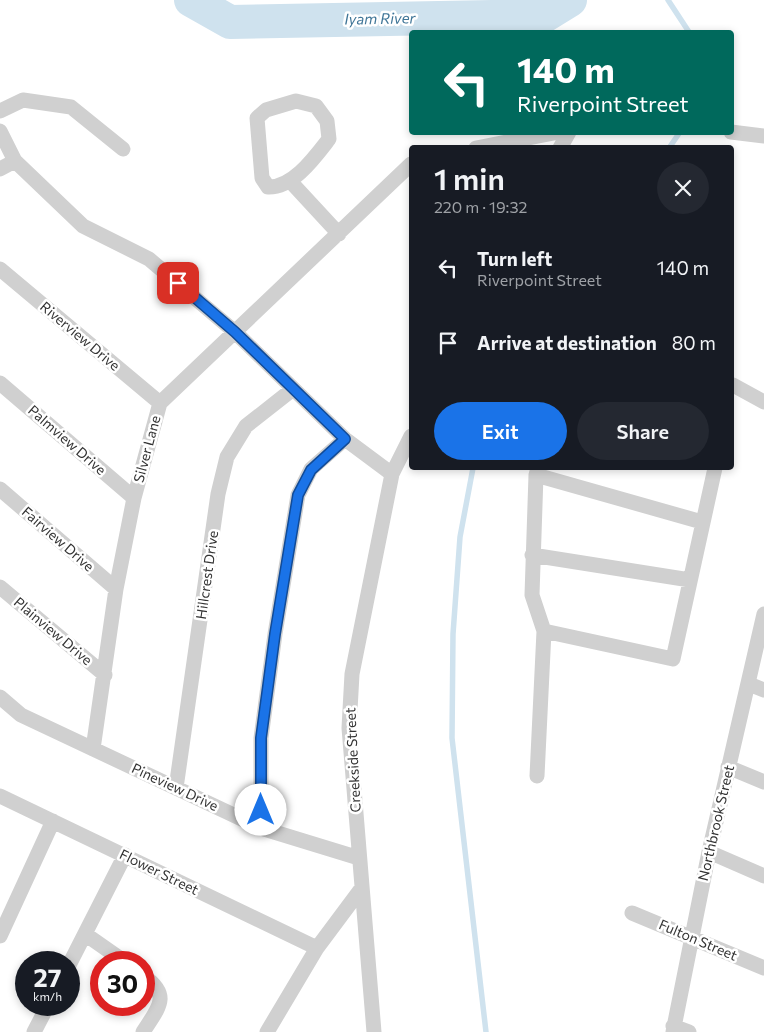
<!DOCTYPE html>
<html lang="en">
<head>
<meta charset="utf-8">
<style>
  body { margin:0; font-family:Commissioner,sans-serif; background:#242831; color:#f1f3f6; height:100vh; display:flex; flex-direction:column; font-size:19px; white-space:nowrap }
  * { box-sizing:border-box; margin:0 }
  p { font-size:16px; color:#9ea1a6 }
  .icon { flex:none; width:28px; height:28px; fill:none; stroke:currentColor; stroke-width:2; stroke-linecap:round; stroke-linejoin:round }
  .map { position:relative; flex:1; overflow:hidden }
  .details { position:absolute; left:409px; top:145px; width:325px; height:325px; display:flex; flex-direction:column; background:#171b24; border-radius:5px; box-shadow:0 2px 8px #0003 }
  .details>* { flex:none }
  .hud { position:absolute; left:409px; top:30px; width:325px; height:105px; border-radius:5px; box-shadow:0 2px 8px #0003; background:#00695c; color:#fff; overflow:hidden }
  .speed { position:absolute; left:15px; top:951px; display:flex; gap:10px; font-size:25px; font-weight:700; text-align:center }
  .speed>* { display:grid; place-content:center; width:65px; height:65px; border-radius:50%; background:#171b24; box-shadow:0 2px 8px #0003; line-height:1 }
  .speed small { font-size:12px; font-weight:400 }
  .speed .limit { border:8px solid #d22; background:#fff; color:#111 }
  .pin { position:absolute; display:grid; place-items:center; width:42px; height:42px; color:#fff; margin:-21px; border-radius:10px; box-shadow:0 2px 8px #0006 }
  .me { position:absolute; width:55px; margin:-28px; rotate:0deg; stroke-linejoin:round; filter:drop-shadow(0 0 4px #0008) }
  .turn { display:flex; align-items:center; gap:18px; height:105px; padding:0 25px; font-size:22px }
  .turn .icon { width:65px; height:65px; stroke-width:2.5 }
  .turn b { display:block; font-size:35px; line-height:42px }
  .round { display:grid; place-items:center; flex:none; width:52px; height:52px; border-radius:26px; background:#242831 }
  .summary { display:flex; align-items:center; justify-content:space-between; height:85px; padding:0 25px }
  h1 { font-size:30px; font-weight:600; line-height:38px }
  .action { display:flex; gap:10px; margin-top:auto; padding:10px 25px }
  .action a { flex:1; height:58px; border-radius:30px; background:#1a73e8; color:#fff; font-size:20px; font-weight:600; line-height:58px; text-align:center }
  .action a+a { background:#242831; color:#f1f3f6 }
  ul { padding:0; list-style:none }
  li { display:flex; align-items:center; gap:15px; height:75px; padding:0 25px }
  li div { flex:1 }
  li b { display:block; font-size:19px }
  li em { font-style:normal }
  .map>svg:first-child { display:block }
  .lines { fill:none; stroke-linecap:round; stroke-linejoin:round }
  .stream { stroke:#cfe2ee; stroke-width:5.5 }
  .river { stroke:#cfe2ee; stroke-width:34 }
  .minor { stroke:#d0d0d0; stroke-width:15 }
  .route-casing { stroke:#114b97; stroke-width:12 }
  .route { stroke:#1a73e8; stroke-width:9 }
  .labels { text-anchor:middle; stroke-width:5; stroke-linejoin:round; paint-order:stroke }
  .street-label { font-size:14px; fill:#333; stroke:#fff }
  .water-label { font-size:15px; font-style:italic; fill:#3f7597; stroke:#fff }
</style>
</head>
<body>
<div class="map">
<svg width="764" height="1032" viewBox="0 0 764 1032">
  <rect width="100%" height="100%" fill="#fff"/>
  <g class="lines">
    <path class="stream" d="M668,0L689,32
      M669,148L680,132
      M473,468L460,537L453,634L452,738L486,1032"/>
    <path class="river" d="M191,0L230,22L544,16L570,0"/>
    <path class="minor" d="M296,101L316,106L327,121L329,139C315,157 293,188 268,187L262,178L257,118L266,110Z
      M0,111L23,100L71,107L123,149
      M0,131L15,161L83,226L149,259L235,332L345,439L392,474
      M731,132L764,136
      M476,148L559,132
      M560,148L569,132
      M0,169L15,161
      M290,181L339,234
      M0,269L160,403
      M0,383L134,498
      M733,385L764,402
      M536,475L702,522
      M0,489L116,589
      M532,555L690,580
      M0,587L105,675
      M544,631L673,659L715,468
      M749,684L764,690
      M0,697L21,715L261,828L359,858
      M93,749L116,589L134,498L160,403L411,164
      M728,767L764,782
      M537,776L544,631L532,595L536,475L538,468
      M176,788L218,494L227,457L246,426L293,389
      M0,796L317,948
      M261,828V738L275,634L298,495L311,469L345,439
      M709,852L764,876
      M632,913L764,968
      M85,934L125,962
      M0,936L53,821
      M69,965L125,855
      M673,1026L689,1032
      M34,1032L48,1005
      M143,1032C158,1008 172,996 144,976
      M267,1032L317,948L361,889
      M374,1032L349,728L352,674L392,474L411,436
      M673,1032L709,852L764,614"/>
  </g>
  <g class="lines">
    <g class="route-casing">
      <path id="route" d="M178,283L235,332L345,439L311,470L298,495L275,634L261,738V810"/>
    </g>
    <use href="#route" class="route"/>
  </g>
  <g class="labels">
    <g class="street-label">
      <text transform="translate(80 336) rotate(40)" y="5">Riverview Drive</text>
      <text transform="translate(67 440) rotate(41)" y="5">Palmview Drive</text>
      <text transform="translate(147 449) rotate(-75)" y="5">Silver Lane</text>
      <text transform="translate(58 539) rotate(41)" y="5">Fairview Drive</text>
      <text transform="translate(207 575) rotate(-82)" y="5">Hillcrest Drive</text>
      <text transform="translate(53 631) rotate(40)" y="5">Plainview Drive</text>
      <text transform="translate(353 760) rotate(-93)" y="5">Creekside Street</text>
      <text transform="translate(175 787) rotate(25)" y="5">Pineview Drive</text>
      <text transform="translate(716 823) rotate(-77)" y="5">Northbrook Street</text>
      <text transform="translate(159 872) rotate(26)" y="5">Flower Street</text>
      <text transform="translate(698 940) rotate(23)" y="5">Fulton Street</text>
    </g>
    <g class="water-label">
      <text transform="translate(380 19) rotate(-1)" y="5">Iyam River</text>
    </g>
  </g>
</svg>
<div class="speed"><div>27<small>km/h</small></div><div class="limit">30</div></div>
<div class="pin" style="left:178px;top:283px;background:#d93025"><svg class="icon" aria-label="arrive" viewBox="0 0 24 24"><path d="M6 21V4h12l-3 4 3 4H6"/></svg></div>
<svg class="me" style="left:261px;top:810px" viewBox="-20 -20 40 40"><circle r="19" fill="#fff"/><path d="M0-13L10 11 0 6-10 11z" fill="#1a73e8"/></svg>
<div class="hud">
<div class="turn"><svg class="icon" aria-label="left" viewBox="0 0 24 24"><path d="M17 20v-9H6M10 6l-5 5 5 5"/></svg><div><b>140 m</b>Riverpoint Street</div></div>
</div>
<section class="details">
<div class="summary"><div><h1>1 min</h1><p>220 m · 19:32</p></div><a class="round"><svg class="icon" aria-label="close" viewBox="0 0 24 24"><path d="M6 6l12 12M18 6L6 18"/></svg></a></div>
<ul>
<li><svg class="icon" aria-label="left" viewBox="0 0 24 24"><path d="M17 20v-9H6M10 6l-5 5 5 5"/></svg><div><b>Turn left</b><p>Riverpoint Street</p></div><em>140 m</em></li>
<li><svg class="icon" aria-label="arrive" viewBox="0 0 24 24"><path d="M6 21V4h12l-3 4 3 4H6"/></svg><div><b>Arrive at destination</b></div><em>80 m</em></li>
</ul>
<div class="action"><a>Exit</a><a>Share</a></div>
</section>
</div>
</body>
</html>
